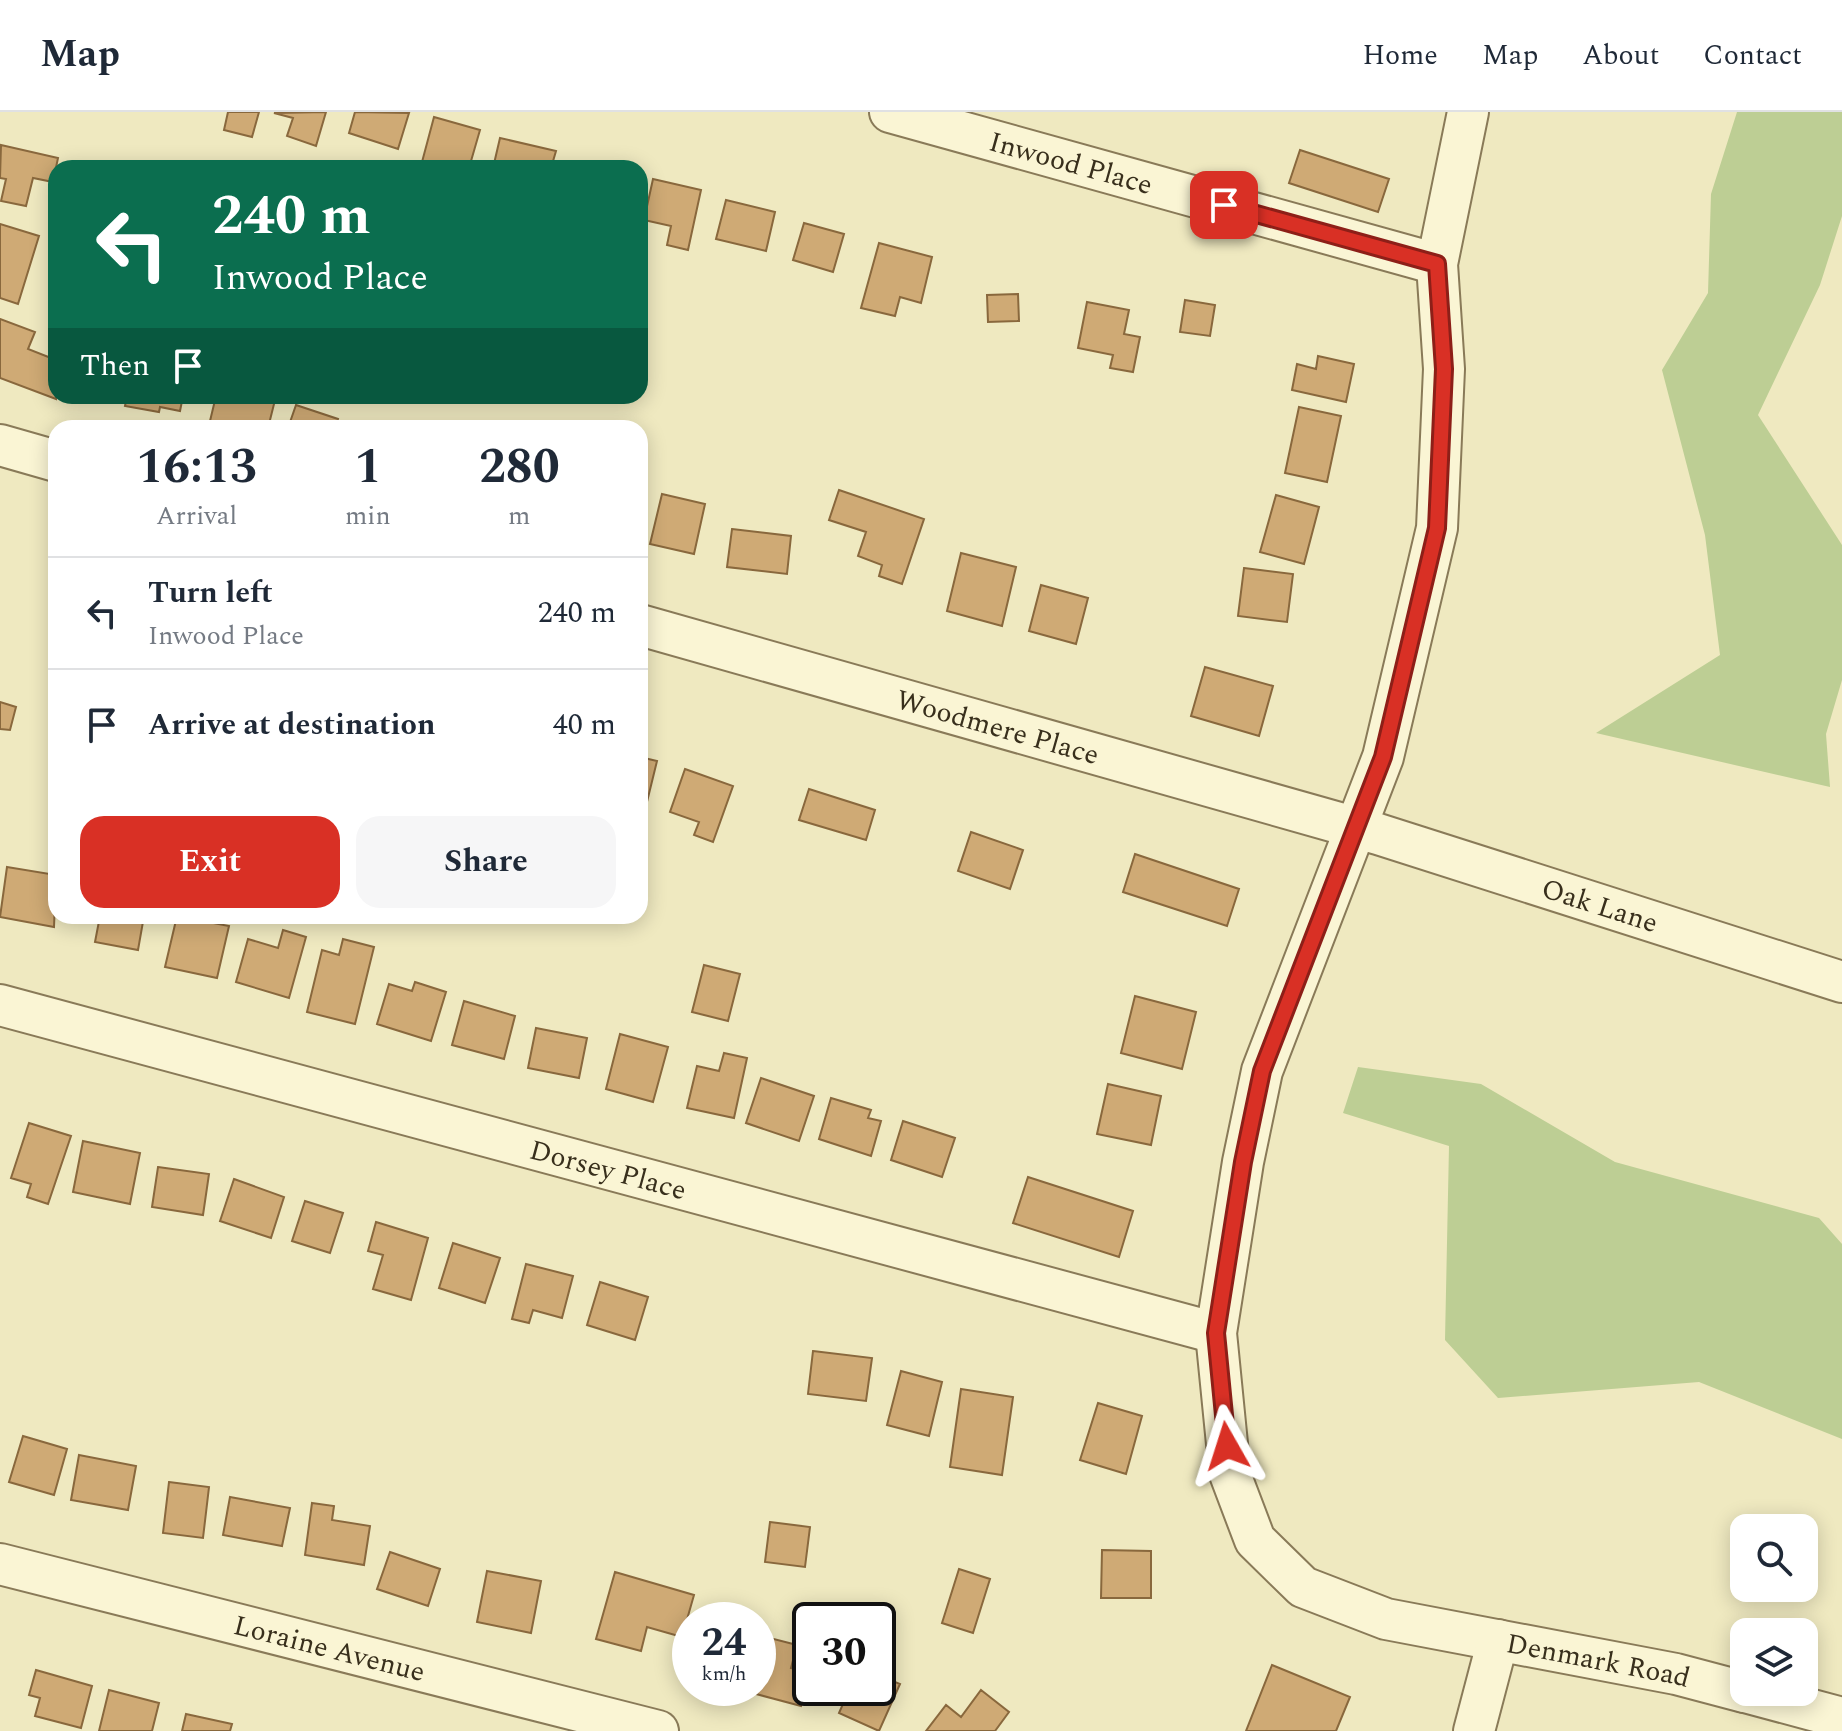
<!DOCTYPE html>
<html lang="en">
<head>
<meta charset="utf-8">
<style>
  body { margin:0; font-family:Spectral,serif; background:#f6f6f7; color:#1f2937; height:100vh; display:flex; flex-direction:column; font-size:30px; white-space:nowrap }
  * { box-sizing:border-box; margin:0 }
  p { font-size:26px; color:#747a83 }
  .icon { flex:none; width:44px; height:44px; fill:none; stroke:currentColor; stroke-width:2; stroke-linecap:round; stroke-linejoin:round }
  .map { position:relative; flex:1; overflow:hidden }
  .side { position:absolute; left:48px; top:308px; width:600px; height:504px; display:flex; flex-direction:column; background:#fff; border-radius:24px; box-shadow:0 4px 20px #0003 }
  .side>* { flex:none }
  .guide { position:absolute; left:48px; top:48px; width:600px; height:244px; border-radius:24px; box-shadow:0 4px 20px #0003; background:#0b6e4f; color:#fff; overflow:hidden }
  .fabs { position:absolute; left:1730px; top:1402px; display:grid; gap:16px }
  .fabs a { display:grid; place-items:center; width:88px; height:88px; border-radius:16px; background:#fff; box-shadow:0 4px 20px #0003; font-size:40px }
  .speed { position:absolute; left:672px; top:1490px; display:flex; gap:16px; font-size:40px; font-weight:700; text-align:center }
  .speed>* { display:grid; place-content:center; width:104px; height:104px; border-radius:50%; background:#fff; box-shadow:0 4px 20px #0003; line-height:1 }
  .speed small { font-size:20px; font-weight:400 }
  .speed .limit { border:4px solid #111; border-radius:12px; background:#fff; color:#111 }
  .pin { position:absolute; display:grid; place-items:center; width:68px; height:68px; color:#fff; margin:-34px; border-radius:16px; box-shadow:0 4px 12px #0006 }
  .me { position:absolute; width:88px; margin:-44px; rotate:354deg; stroke-linejoin:round; filter:drop-shadow(0 0 6px #0008) }
  .turn { display:flex; align-items:center; gap:28px; height:168px; padding:0 32px; font-size:36px }
  .turn .icon { width:104px; height:104px; stroke-width:2.5 }
  .turn b { display:block; font-size:56px; line-height:68px }
  .then { display:flex; align-items:center; height:76px; padding:0 32px; background:#0003; gap:16px; font-size:30px }
  .eta { display:flex; justify-content:space-evenly; align-items:center; height:136px; text-align:center }
  .eta b { font-size:48px; font-weight:700; line-height:56px }
  .cta { display:flex; gap:16px; margin-top:auto; padding:16px 32px }
  .cta a { flex:1; height:92px; border-radius:24px; background:#d93025; color:#fff; font-size:32px; font-weight:700; line-height:92px; text-align:center }
  .cta a+a { background:#f6f6f7; color:#1f2937 }
  ul { padding:0; list-style:none }
  li { display:flex; align-items:center; gap:24px; height:112px; padding:0 32px; border-top:2px solid #e0e1e3 }
  li div { flex:1 }
  li b { display:block; font-size:30px }
  li em { font-style:normal }
  header { display:flex; align-items:center; gap:48px; box-sizing:border-box; height:112px; padding:0 40px; background:#fff; border-bottom:2px solid #e0e1e3 }
  header strong { font-size:38px }
  nav { display:flex; gap:44px; margin-inline-start:auto; font-size:28px }
  .map>svg:first-child { display:block }
  .green { fill:#bdce94 }
  .building { fill:#cfaa75; stroke:#89683d; stroke-width:2 }
  .lines { fill:none; stroke-linecap:round; stroke-linejoin:round }
  .minor-casing { stroke:#897a58; stroke-width:44 }
  .minor { stroke:#faf5d4; stroke-width:40 }
  .route-casing { stroke:#8d1f18; stroke-width:20 }
  .route { stroke:#d93025; stroke-width:14 }
  .labels { text-anchor:middle; stroke-width:7; stroke-linejoin:round; paint-order:stroke }
  .street-label { font-size:28px; fill:#382f1c; stroke:#f6f2d0 }
</style>
</head>
<body>
<header>
<strong>Map</strong>
<nav><a>Home</a><a>Map</a><a>About</a><a>Contact</a></nav>
</header>
<div class="map">
<svg width="1842" height="1619" viewBox="0 0 1842 1619">
  <rect width="100%" height="100%" fill="#efe9c0"/>
  <path class="green" d="M1737,0H1842V104L1820,173L1758,303L1842,433V568L1826,622L1830,675L1596,621L1720,543L1705,423L1662,258L1708,181L1711,82Z
    M1358,955L1481,972L1615,1050L1819,1106L1842,1132V1327L1699,1270L1498,1286L1445,1228L1449,1034L1343,1001Z"/>
  <path class="building" d="M228,0H259L252,25L224,18Z
    M326,0L316,34L287,24L293,6L274,1Z
    M355,0L409,1L398,37L349,21Z
    M434,5L480,18L469,56H442L422,50Z
    M500,26L556,39L551,56H493Z
    M1,33L58,46L53,70L33,66L26,94L1,89L6,67L0,66Z
    M1300,38L1389,67L1378,100L1289,71Z
    M653,67L701,78L688,138L667,133L671,114L644,108Z
    M726,88L775,100L766,139L716,127Z
    M804,111L844,122L833,160L793,148Z
    M0,112L39,124L18,192L0,186Z
    M879,131L932,145L921,191L900,185L895,204L861,196Z
    M1018,182L1019,209L988,210L987,183Z
    M1185,188L1215,193L1210,224L1180,220Z
    M1087,190L1129,198L1124,222L1140,225L1133,260L1110,256L1113,243L1078,236Z
    M0,207L35,220L28,237L56,248V287L0,266Z
    M1318,244L1354,252L1346,290L1292,278L1297,252L1316,257Z
    M127,284H183L180,299L160,295L159,300L125,294Z
    M216,284H276L268,316H239L210,309Z
    M296,293L338,307L335,316H288Z
    M1299,295L1341,304L1327,370L1285,361Z
    M839,378L924,407L902,472L879,464L882,453L858,444L866,420L829,408Z
    M662,382L705,392L694,442L650,432Z
    M1276,383L1319,395L1304,452L1260,440Z
    M732,417L791,424L787,462L727,455Z
    M961,441L1016,455L1002,514L947,499Z
    M1244,456L1293,462L1287,510L1238,504Z
    M1041,473L1088,486L1076,532L1029,519Z
    M1205,555L1273,574L1259,624L1191,604Z
    M0,590L16,595L10,618L0,617Z
    M640,645L657,649L646,694L640,692Z
    M685,657L733,674L713,730L694,723L699,710L670,700Z
    M809,677L875,698L866,728L799,708Z
    M971,720L1023,738L1010,777L958,759Z
    M1135,742L1239,777L1227,814L1123,780Z
    M7,755L56,763L54,815L0,805Z
    M100,804H144L138,838L95,830Z
    M177,804L229,814L217,866L165,855Z
    M283,818L306,825L289,886L236,870L248,827L278,836Z
    M343,827L374,835L355,912L307,900L322,838L339,843Z
    M704,853L740,862L728,909L692,900Z
    M415,870L446,880L431,929L377,912L389,872L412,879Z
    M1135,884L1196,900L1182,957L1121,941Z
    M464,889L515,904L504,947L452,933Z
    M536,916L587,926L579,966L528,956Z
    M620,922L668,935L653,990L606,977Z
    M724,941L747,946L734,1006L687,996L697,954L719,959Z
    M761,966L814,984L799,1029L746,1011Z
    M1108,972L1161,984L1151,1033L1097,1022Z
    M831,986L871,998L868,1006L881,1009L871,1044L819,1027Z
    M903,1009L955,1026L942,1065L891,1048Z
    M29,1011L71,1024L48,1092L27,1085L31,1072L11,1066Z
    M83,1029L140,1041L130,1092L73,1080Z
    M158,1055L209,1062L203,1103L152,1095Z
    M1028,1065L1133,1099L1119,1145L1013,1111Z
    M234,1067L284,1085L271,1126L220,1109Z
    M305,1089L343,1101L330,1141L292,1129Z
    M376,1110L428,1126L411,1188L373,1177L383,1143L368,1139Z
    M453,1131L500,1146L485,1191L439,1176Z
    M526,1152L573,1164L562,1206L533,1198L529,1211L512,1207Z
    M600,1170L648,1185L635,1228L587,1213Z
    M813,1239L872,1246L866,1289L808,1282Z
    M901,1259L942,1270L929,1324L887,1313Z
    M961,1277L1013,1285L1002,1363L950,1355Z
    M1098,1291L1142,1304L1126,1362L1080,1348Z
    M23,1324L67,1337L54,1383L9,1370Z
    M79,1343L136,1354L128,1398L71,1388Z
    M169,1370L209,1375L203,1426L163,1421Z
    M230,1385L290,1396L282,1434L223,1423Z
    M312,1391L334,1394L332,1408L370,1414L364,1453L305,1443Z
    M770,1410L810,1415L805,1455L765,1450Z
    M1102,1438L1151,1439V1486H1101Z
    M390,1440L440,1457L428,1494L377,1477Z
    M959,1457L990,1467L973,1521L942,1511Z
    M487,1459L541,1469L531,1521L477,1510Z
    M615,1460L694,1483L682,1525L647,1515L641,1539L596,1527Z
    M758,1523L797,1533L791,1556L810,1561L801,1594L741,1578V1576H758Z
    M1272,1553L1350,1585L1336,1619H1246Z
    M36,1558L92,1574L81,1616L35,1604L40,1586L29,1583Z
    M878,1563L900,1572L879,1619L839,1601L850,1576H878Z
    M109,1578L159,1591L152,1619H99Z
    M981,1578L1009,1600L995,1619H926L946,1593L961,1605Z
    M186,1602L232,1612L230,1619H182Z"/>
  <g class="lines">
    <g class="minor-casing">
      <g id="minor">
        <path id="s1" d="M890,0L1437,152"/>
        <path id="s2" d="M1468,0L1437,152L1444,257L1437,416L1383,645L1262,959L1243,1050L1216,1221L1230,1362L1255,1428L1303,1475L1386,1507L1676,1562L1744,1580"/>
        <path d="M0,333L56,349"/>
        <path id="s3" d="M640,513L1378,722L1842,870"/>
        <path id="s4" d="M0,893L1216,1221"/>
        <path id="s5" d="M0,1452L658,1619"/>
        <path d="M1745,1580L1842,1606"/>
        <path d="M1474,1619L1498,1528"/>
      </g>
    </g>
    <use href="#minor" class="minor"/>
  </g>
  <g class="lines">
    <g class="route-casing">
      <path id="route" d="M1224,93L1437,152L1444,257L1437,416L1383,645L1262,959L1243,1050L1216,1221L1227,1334"/>
    </g>
    <use href="#route" class="route"/>
  </g>
  <g class="labels">
    <g class="street-label">
      <text dy="10" stroke="none"><textPath href="#s1" startOffset="188">Inwood Place</textPath></text>
      <text dy="10" stroke="none"><textPath href="#s3" startOffset="372">Woodmere Place</textPath></text>
      <text dy="10" stroke="none"><textPath href="#s3" startOffset="1000">Oak Lane</textPath></text>
      <text dy="10" stroke="none"><textPath href="#s4" startOffset="630">Dorsey Place</textPath></text>
      <text dy="10" stroke="none"><textPath href="#s5" startOffset="340">Loraine Avenue</textPath></text>
      <text dy="10" stroke="none"><textPath href="#s2" startOffset="1842">Denmark Road</textPath></text>
    </g>
  </g>
</svg>
<div class="fabs">
<a><svg class="icon" aria-label="search" viewBox="0 0 24 24"><circle cx="10" cy="10" r="6"/><path d="M15 15l6 6"/></svg></a>
<a><svg class="icon" aria-label="layers" viewBox="0 0 24 24"><path d="M12 4l9 5-9 5-9-5zM3 14l9 5 9-5"/></svg></a>
</div>
<div class="speed"><div>24<small>km/h</small></div><div class="limit">30</div></div>
<div class="pin" style="left:1224px;top:93px;background:#d93025"><svg class="icon" aria-label="arrive" viewBox="0 0 24 24"><path d="M6 21V4h12l-3 4 3 4H6"/></svg></div>
<svg class="me" style="left:1227px;top:1334px" viewBox="-20 -20 40 40"><path d="M0-17L14 15 0 8-14 15z" fill="#d93025" stroke="#fff" stroke-width="4"/></svg>
<div class="guide">
<div class="turn"><svg class="icon" aria-label="left" viewBox="0 0 24 24"><path d="M17 20v-9H6M10 6l-5 5 5 5"/></svg><div><b>240 m</b>Inwood Place</div></div>
<div class="then">Then<svg class="icon" aria-label="arrive" viewBox="0 0 24 24"><path d="M6 21V4h12l-3 4 3 4H6"/></svg></div>
</div>
<section class="side">
<div class="eta">
<div><b>16:13</b><p>Arrival</p></div>
<div><b>1</b><p>min</p></div>
<div><b>280</b><p>m</p></div>
</div>
<ul>
<li><svg class="icon" aria-label="left" viewBox="0 0 24 24"><path d="M17 20v-9H6M10 6l-5 5 5 5"/></svg><div><b>Turn left</b><p>Inwood Place</p></div><em>240 m</em></li>
<li><svg class="icon" aria-label="arrive" viewBox="0 0 24 24"><path d="M6 21V4h12l-3 4 3 4H6"/></svg><div><b>Arrive at destination</b></div><em>40 m</em></li>
</ul>
<div class="cta"><a>Exit</a><a>Share</a></div>
</section>
</div>
</body>
</html>
